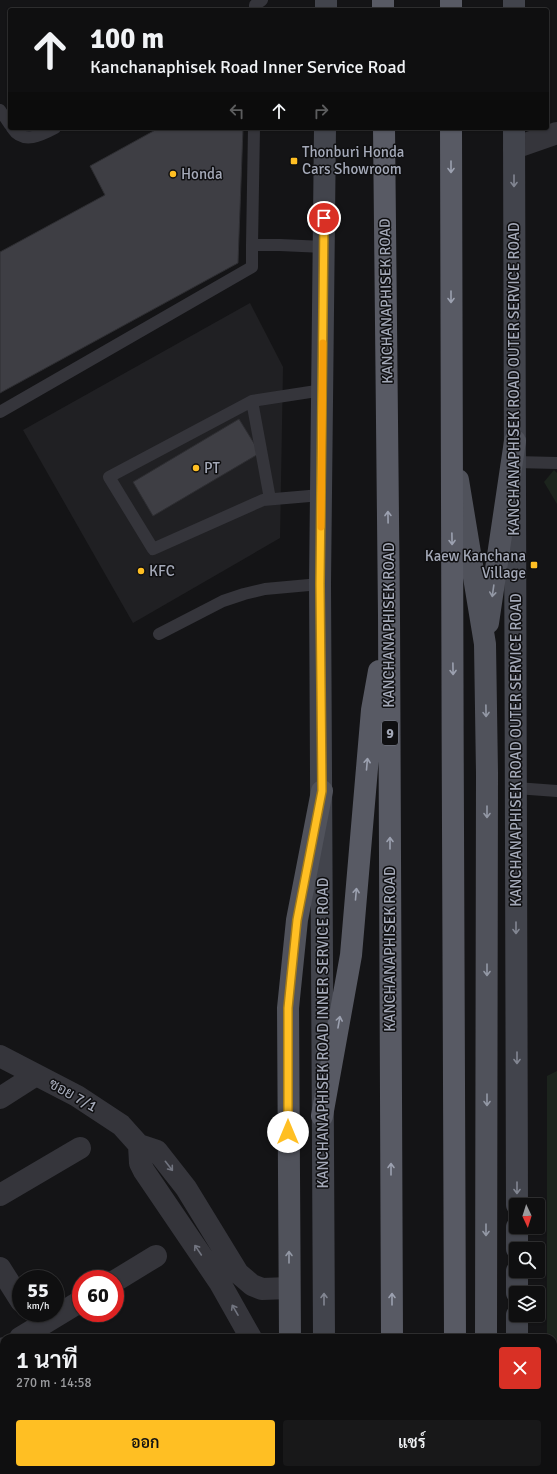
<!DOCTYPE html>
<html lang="th">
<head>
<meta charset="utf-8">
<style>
  body { margin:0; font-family:Signika,Sarabun,sans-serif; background:#181819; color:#f1f3f6; height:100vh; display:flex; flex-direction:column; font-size:15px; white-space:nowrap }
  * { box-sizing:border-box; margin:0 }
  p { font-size:13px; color:#9b9c9f }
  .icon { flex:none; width:22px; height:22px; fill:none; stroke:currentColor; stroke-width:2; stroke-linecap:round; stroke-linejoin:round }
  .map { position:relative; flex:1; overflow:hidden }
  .sheet { position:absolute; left:0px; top:1334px; width:557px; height:140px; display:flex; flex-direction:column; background:#0f0f10; border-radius:12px 12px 0 0; box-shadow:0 1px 3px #0004,0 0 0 1px #2f2f30 }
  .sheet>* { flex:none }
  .hud { position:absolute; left:8px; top:8px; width:541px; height:122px; border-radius:4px; box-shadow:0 1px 3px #0004,0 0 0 1px #2f2f30; background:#0f0f10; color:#f1f3f6; overflow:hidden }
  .needle { width:26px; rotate:176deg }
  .fabs { position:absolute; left:509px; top:1198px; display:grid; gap:8px }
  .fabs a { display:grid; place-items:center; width:36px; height:36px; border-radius:4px; background:#0f0f10; box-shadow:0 1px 3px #0004,0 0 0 1px #2f2f30; font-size:20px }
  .speed { position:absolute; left:12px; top:1270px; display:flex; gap:8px; font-size:20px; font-weight:700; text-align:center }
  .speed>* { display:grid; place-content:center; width:52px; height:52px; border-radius:50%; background:#0f0f10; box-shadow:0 1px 3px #0004,0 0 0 1px #2f2f30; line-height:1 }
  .speed small { font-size:10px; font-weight:400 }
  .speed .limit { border:6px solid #d22; background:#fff; color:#111 }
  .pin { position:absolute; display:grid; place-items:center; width:34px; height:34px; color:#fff; margin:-17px; border:2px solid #fff; border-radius:50%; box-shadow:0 1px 4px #0007 }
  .me { position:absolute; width:44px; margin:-22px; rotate:0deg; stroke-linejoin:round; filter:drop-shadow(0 0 3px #0008) }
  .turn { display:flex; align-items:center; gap:14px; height:84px; padding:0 16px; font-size:18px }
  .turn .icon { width:52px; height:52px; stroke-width:2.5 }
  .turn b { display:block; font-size:28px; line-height:34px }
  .lanes { display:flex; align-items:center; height:38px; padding:0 16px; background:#0003; justify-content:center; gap:20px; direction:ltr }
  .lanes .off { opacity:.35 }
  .round { display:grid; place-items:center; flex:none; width:42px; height:42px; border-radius:4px; background:#181819 }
  .summary { display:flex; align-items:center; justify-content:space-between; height:68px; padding:0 16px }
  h1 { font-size:24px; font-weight:600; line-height:30px }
  .primary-button { display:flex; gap:8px; margin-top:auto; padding:8px 16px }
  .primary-button a { flex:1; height:46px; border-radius:4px; background:#ffbf23; color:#111; font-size:16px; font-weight:600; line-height:46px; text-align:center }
  .primary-button a+a { background:#181819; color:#f1f3f6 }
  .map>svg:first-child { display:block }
  .built { fill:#202023 }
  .green { fill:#1c241d }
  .building { fill:#3e3e44; stroke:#2e2e32 }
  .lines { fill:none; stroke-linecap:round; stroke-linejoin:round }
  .service { stroke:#35353b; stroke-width:12 }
  .minor { stroke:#35353b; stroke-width:22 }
  .secondary { stroke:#42444c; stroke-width:22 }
  .primary { stroke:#50525b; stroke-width:22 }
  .trunk { stroke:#585a64; stroke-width:22 }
  .oneway { stroke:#9ca1b0 }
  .oneway2 { stroke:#828692 }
  .oneway3 { stroke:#9398a5 }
  .oneway4 { stroke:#727580 }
  .route-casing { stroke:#a67c17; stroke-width:10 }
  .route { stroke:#ffbf23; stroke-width:7 }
  .slow { stroke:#f59e0b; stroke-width:7 }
  .poi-dot { fill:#ffbf23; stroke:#0f0f11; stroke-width:1.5 }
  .labels { text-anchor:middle; stroke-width:3; stroke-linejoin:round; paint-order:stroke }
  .shield { fill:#0f0f11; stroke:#777b86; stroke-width:1 }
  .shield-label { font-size:14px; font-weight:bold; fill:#a4a9b8 }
  .poi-label { font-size:15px; fill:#a4a9b8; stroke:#0f0f11; text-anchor:start }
  .street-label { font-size:15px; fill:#a4a9b8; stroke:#0f0f11 }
</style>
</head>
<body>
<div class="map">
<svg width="557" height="1474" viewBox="0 0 557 1474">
  <rect width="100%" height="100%" fill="#141416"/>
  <path class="built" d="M250,303L283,367L280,538L133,623L23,430Z"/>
  <path class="green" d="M554,470L557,473V504L544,482Z
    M557,1071V1442L553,1444V1338H547V1076Z"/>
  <path class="building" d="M159,128H243L238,263L0,393V252L105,195L90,166Z
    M239,419L260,453L153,516L133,482Z"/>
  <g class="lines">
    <path class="service" d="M255,10V5L262,0
      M0,110L10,125
      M12,128C23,145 42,135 55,128
      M252,245L254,128
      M252,401L270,499
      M0,412L252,267V245H280L324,247
      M515,462L557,463
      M321,495L263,500L153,549L109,477L252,401L323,390
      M159,634L223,601L244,594L265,589L320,584
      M516,788L557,791"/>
    <path class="minor" d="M514,148L557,133
      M0,1056L77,1096L121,1125L139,1145L157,1151L186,1188L238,1273L252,1285L262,1289L289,1288
      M0,1098L36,1075
      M139,1145L140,1163L144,1171L220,1283L251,1338
      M0,1195L80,1148
      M0,1268L21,1301
      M115,1281L156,1256
      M20,1338L81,1301
      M0,1350L4,1348
      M538,1470L547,1474
      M72,1474L79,1470"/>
    <path class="secondary" d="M326,10V0
      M514,10V0
      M514,128L517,1205
      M517,1227V1249
      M517,1271V1293
      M517,1315V1338
      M324,1338L320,584L325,128
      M326,1470V1474
      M518,1470V1474"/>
    <path class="primary" d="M458,480L485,644L487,773L486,1338
      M488,623L515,441
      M290,1338L288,1008L297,920L322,791
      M292,1470V1474
      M485,1474V1470"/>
    <path class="trunk" d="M383,0V10
      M451,10V0
      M384,128L389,616L392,1338
      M451,128C451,531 454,935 455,1338
      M322,1116L351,955L372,710L379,671
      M393,1470V1474
      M456,1470V1474"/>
  </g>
  <defs><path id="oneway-shaft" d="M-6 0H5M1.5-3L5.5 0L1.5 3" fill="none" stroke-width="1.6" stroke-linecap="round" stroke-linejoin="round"/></defs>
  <g class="oneway">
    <use href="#oneway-shaft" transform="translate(451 167) rotate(90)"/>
    <use href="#oneway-shaft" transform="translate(451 297) rotate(90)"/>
    <use href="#oneway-shaft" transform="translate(388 517) rotate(-91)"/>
    <use href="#oneway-shaft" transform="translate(452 539) rotate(89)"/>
    <use href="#oneway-shaft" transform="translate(453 669) rotate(89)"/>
    <use href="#oneway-shaft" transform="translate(367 764) rotate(-85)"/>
    <use href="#oneway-shaft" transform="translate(390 843) rotate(-90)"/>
    <use href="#oneway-shaft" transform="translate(356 894) rotate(-85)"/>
    <use href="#oneway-shaft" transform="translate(339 1022) rotate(-80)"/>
    <use href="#oneway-shaft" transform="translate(391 1169) rotate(-90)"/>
    <use href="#oneway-shaft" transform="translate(392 1299) rotate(-90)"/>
  </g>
  <g class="oneway2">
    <use href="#oneway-shaft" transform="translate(514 181) rotate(90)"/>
    <use href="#oneway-shaft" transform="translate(516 928) rotate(90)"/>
    <use href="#oneway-shaft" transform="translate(517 1058) rotate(90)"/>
    <use href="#oneway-shaft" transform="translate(517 1188) rotate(90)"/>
    <use href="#oneway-shaft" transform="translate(324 1299) rotate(-90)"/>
  </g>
  <g class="oneway3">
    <use href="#oneway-shaft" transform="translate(493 591) rotate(98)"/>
    <use href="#oneway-shaft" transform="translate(486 711) rotate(89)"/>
    <use href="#oneway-shaft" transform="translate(487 812) rotate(90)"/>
    <use href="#oneway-shaft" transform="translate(487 970) rotate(90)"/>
    <use href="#oneway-shaft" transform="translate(487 1100) rotate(90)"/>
    <use href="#oneway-shaft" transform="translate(486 1230) rotate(90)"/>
    <use href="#oneway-shaft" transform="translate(289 1257) rotate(-90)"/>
  </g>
  <g class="oneway4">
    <use href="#oneway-shaft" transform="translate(169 1166) rotate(52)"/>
    <use href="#oneway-shaft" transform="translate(198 1250) rotate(-124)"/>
    <use href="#oneway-shaft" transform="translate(235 1310) rotate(-120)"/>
  </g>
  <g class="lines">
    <g class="route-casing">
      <path id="route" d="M288,1132V1008L291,978L297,920L322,791L320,584L324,218"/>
    </g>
    <use href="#route" class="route"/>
    <path class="slow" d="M321,527L323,343"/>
  </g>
  <g class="poi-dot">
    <rect x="290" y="157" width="8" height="8" rx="2"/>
    <circle cx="173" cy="174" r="4"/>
    <circle cx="196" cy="468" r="4"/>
    <rect x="530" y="561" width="8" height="8" rx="2"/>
    <circle cx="141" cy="571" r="4"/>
  </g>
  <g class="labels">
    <rect class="shield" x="382" y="721" width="16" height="24" rx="3"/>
    <g class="shield-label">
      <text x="390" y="738">9</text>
    </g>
    <g class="poi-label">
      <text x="302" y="157">Thonburi Honda<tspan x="302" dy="17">Cars Showroom</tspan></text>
      <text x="181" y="179">Honda</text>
      <text x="204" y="473">PT</text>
      <text x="526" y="561" text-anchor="end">Kaew Kanchana<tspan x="526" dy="17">Village</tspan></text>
      <text x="149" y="576">KFC</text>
    </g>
    <g class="street-label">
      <text transform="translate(386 301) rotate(-91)" y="5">KANCHANAPHISEK ROAD</text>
      <text transform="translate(514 379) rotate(-90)" y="5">KANCHANAPHISEK ROAD OUTER SERVICE ROAD</text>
      <text transform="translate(389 625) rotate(-90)" y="5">KANCHANAPHISEK ROAD</text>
      <text transform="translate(516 750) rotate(-90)" y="5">KANCHANAPHISEK ROAD OUTER SERVICE ROAD</text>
      <text transform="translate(390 949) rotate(-90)" y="5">KANCHANAPHISEK ROAD</text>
      <text transform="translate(323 1033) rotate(-90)" y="5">KANCHANAPHISEK ROAD INNER SERVICE ROAD</text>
      <text transform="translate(73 1095) rotate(29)" y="5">ซอย 7/1</text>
    </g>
  </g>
</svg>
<div class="fabs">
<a><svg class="needle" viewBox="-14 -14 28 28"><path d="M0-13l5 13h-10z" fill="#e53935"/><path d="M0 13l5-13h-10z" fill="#9b9c9f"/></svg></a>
<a><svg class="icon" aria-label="search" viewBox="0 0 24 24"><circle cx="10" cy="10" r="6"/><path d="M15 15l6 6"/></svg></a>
<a><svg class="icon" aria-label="layers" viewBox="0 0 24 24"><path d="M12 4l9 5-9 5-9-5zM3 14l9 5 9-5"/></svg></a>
</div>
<div class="speed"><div>55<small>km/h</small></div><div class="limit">60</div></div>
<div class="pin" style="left:324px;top:218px;background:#d93025"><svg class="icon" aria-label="arrive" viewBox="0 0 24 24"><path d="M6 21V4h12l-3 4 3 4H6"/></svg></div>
<svg class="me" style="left:288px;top:1132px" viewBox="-20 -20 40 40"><circle r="19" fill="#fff"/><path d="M0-13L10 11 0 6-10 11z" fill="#ffbf23"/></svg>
<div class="hud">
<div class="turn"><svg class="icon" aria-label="ahead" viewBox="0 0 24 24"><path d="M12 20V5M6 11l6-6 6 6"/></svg><div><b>100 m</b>Kanchanaphisek Road Inner Service Road</div></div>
<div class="lanes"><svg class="icon off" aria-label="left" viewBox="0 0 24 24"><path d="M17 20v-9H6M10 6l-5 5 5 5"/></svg><svg class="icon" aria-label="ahead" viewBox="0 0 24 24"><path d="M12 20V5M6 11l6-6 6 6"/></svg><svg class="icon off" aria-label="right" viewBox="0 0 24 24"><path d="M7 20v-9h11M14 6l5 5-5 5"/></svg></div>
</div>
<section class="sheet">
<div class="summary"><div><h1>1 นาที</h1><p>270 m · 14:58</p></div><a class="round" style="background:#d93025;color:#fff"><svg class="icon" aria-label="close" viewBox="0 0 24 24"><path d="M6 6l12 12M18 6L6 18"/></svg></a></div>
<div class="primary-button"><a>ออก</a><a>แชร์</a></div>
</section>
</div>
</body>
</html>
